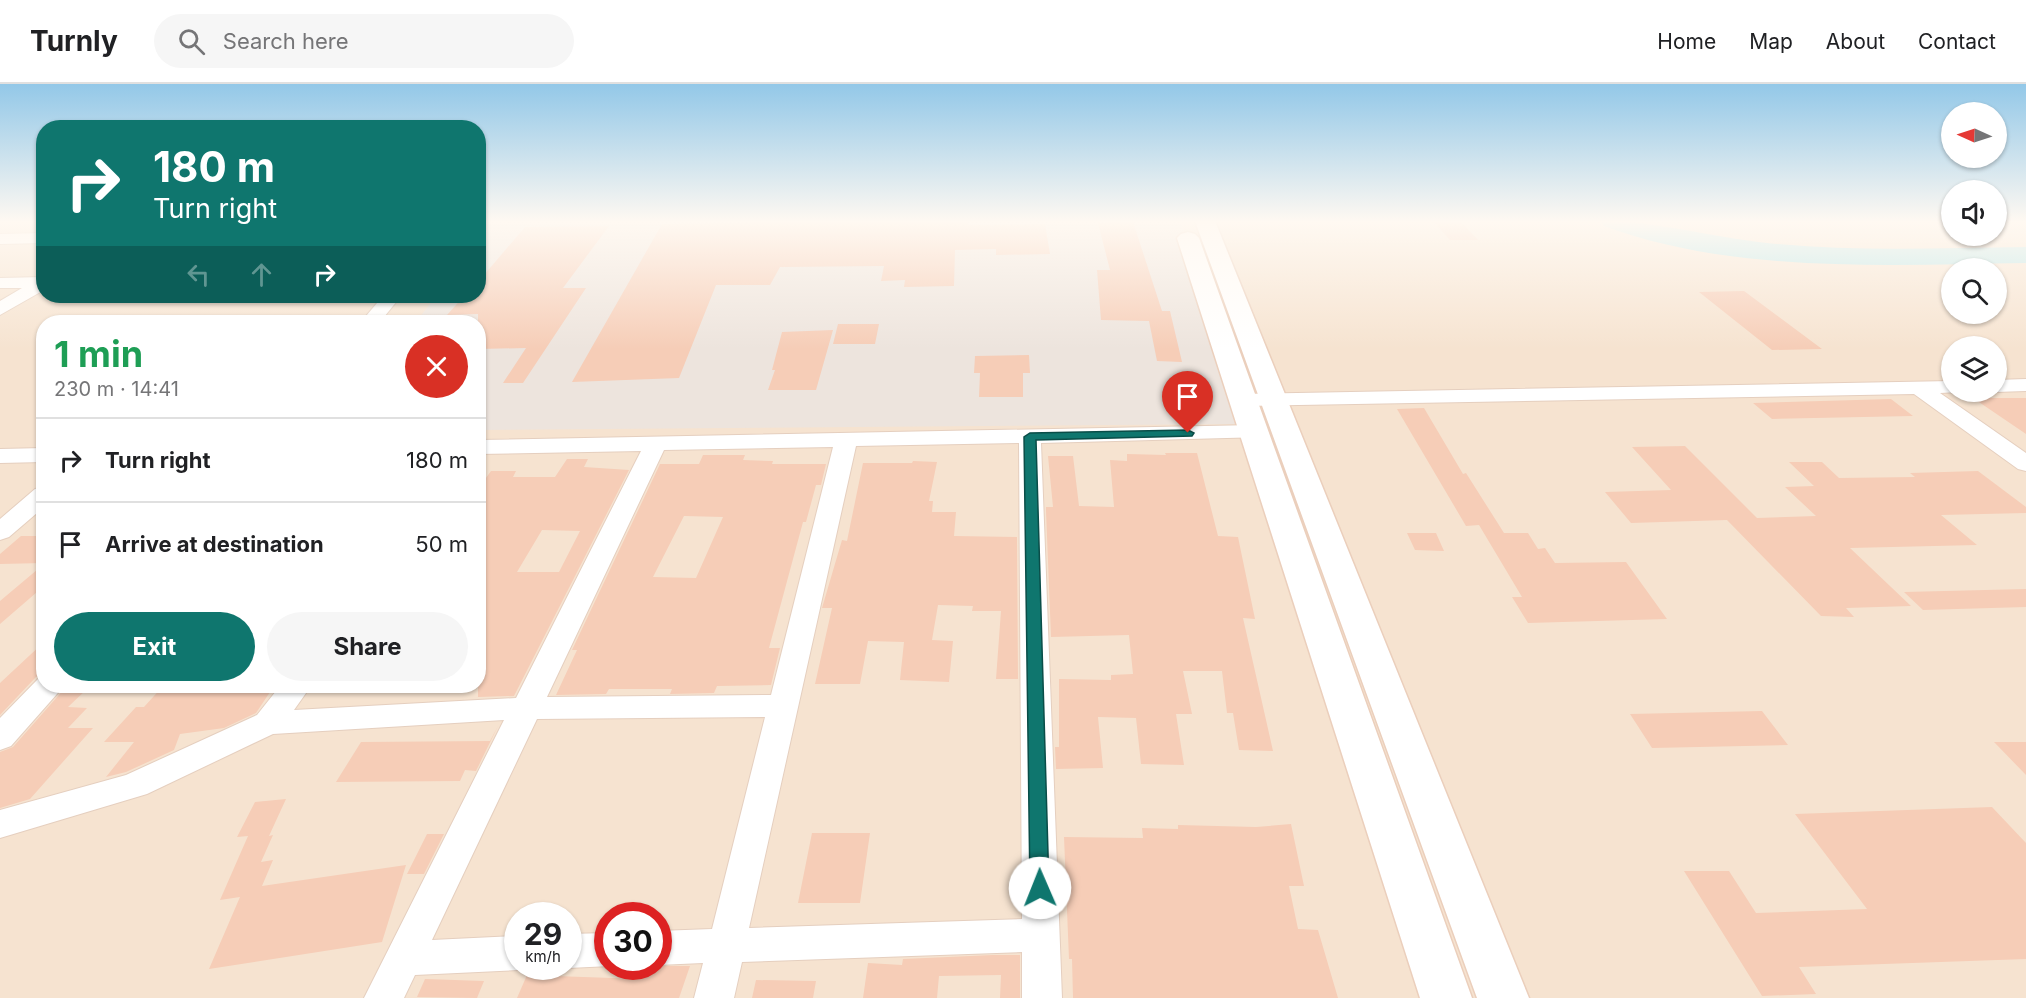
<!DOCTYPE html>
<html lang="en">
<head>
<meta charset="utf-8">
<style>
  body { margin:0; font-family:Inter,sans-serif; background:#f6f6f6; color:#202124; height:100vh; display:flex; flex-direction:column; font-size:22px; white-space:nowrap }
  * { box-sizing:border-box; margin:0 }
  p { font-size:20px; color:#757577 }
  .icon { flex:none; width:33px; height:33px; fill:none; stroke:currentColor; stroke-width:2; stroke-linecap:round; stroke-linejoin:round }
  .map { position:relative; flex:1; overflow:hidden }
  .details { position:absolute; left:36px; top:231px; width:450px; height:378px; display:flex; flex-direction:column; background:#fff; border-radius:24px; box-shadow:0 2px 4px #0004 }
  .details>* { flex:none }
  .banner { position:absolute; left:36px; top:36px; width:450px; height:183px; border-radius:24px; box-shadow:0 2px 4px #0004; background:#0f766e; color:#fff; overflow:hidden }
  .needle { width:39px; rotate:273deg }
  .tools { position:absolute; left:1941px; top:18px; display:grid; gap:12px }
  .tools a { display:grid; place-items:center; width:66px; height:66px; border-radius:50%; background:#fff; box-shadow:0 2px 4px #0004; font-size:30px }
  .speed { position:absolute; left:504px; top:818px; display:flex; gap:12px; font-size:30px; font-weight:700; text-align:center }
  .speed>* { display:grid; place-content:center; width:78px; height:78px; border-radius:50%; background:#fff; box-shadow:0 2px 4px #0004; line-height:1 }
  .speed small { font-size:15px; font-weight:400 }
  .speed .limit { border:9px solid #d22; background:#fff; color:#111 }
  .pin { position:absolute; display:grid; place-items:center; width:51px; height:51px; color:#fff; margin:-62px -26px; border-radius:50% 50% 50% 0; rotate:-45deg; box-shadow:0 0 6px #0007 }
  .pin .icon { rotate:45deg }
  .me { position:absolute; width:66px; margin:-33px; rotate:359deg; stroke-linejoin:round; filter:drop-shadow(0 0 4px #0008) }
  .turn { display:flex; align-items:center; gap:21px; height:126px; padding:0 18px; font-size:27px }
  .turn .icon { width:78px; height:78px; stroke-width:2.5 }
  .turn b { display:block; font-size:42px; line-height:51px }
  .lanes { display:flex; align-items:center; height:57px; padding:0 18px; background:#0003; justify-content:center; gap:30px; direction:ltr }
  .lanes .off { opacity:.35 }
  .round { display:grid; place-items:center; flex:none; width:63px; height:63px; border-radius:32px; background:#f6f6f6 }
  .headline { display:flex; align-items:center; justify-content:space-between; height:102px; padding:0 18px }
  h1 { font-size:36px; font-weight:700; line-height:45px; color:#1e9e55 }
  .button { display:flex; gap:12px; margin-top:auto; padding:12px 18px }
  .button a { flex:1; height:69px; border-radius:36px; background:#0f766e; color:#fff; font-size:24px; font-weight:700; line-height:69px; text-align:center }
  .button a+a { background:#f6f6f6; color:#202124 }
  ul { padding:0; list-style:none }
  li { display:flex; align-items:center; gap:18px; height:84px; padding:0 18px; border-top:2px solid #e0e0e0 }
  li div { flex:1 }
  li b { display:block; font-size:22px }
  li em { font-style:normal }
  header { display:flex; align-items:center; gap:36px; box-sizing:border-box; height:84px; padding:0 30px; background:#fff; border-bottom:2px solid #e0e0e0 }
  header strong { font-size:28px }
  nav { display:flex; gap:33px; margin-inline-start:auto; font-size:21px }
  .search { width:420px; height:54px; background:#f6f6f6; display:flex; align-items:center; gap:15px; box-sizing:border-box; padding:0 21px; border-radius:33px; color:#757577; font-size:22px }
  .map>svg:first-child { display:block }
  .residential { fill:#f6e3d0; fill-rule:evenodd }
  .industrial { fill:#ede4dd }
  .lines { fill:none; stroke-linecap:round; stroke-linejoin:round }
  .river { fill:#b5e5e9; fill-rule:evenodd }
  .building { fill:#f6cdb7; fill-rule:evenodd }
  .street-casing { stroke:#e5cfbf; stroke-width:2 }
  .secondary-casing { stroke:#ebcfbc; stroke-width:3 }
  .street { fill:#fff; fill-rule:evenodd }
  .secondary { fill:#fff; fill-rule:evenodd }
  .route { fill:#0f766e; stroke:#0a4d48; stroke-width:1.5 }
</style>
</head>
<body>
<header>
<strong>Turnly</strong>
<div class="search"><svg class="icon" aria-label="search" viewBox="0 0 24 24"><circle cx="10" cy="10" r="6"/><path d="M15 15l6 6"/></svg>Search here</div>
<nav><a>Home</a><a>Map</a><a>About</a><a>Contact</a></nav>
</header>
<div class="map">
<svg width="2026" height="914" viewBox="0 0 2026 914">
  <rect width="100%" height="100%" fill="#fef2e2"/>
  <path class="residential" d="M0,137H43L44,212H478L479,137H1951L1952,152H1996L1997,137H2026V914H0ZM1952,184H1996V230H1952ZM44,238H478V602H44ZM1952,262H1996V308H1952ZM518,831H568V882H518ZM608,831H658V882H608Z"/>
  <path class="industrial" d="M491,137H1180L1246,340L479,346L478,238H416L436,212H478L479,154Z"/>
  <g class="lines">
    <path class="river" d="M1601,137C1656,137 1711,153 1767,159C1853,168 1940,164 2026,163V179C1891,181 1733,190 1604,142Z"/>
  </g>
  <path class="building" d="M860,137H968V141L1045,140L1050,170L996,171V165L955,166L954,202L904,203L905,196L881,197L884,182L780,183L770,201H716L679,294L572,298L662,140Z
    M1433,137H1460L1478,156H1450Z
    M1133,138L1162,227H1170L1182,278L1157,277L1149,237L1101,236L1097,186H1110L1098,139Z
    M609,142L563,204H586L523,299H503L526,264L478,265V230L447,231L464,212H478V198L525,143Z
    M1744,207L1822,265L1772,266L1699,208Z
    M838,240H879L875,260H833Z
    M833,246L816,306H768L775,286H772L782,248Z
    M1029,271L1030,289H1023V313H979L980,289H974L975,272Z
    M1973,314H2026V350Z
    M1891,315L1913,332L1772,335L1753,319Z
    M1424,324L1463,390L1466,389L1504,449H1528L1538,465L1545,464L1555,479L1626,478L1667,535L1528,539L1512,513H1522L1479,441L1466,442L1397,325Z
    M1685,362L1757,434L1816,432L1785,403L1814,402L1789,378H1822L1839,394L1915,393L1910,389L1978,387L2026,423V429L1941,431L1977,461L1850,464L1911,522L1846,524L1854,533L1821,532L1727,436L1631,439L1605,408L1671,406L1632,363Z
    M1165,369H1197L1218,452L1238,453L1255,535L1243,534L1273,667L1239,666L1233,629H1227L1222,587H1183L1192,630H1176L1184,681L1141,680L1136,634L1098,633L1103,684L1056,685L1055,663H1059V595L1111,596V591L1133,590L1129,551L1051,553L1046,427V423H1053L1048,372H1073L1079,422L1114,423L1110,376L1127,377V370L1166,371Z
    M703,371H745L743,376L773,377L772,380H826L821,401H816L806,438H803L769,564H780L771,601L717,602L714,609L670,610L672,605H609L606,610L556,611L577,566H572L660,380H699ZM684,432L723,433L696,494L653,493Z
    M567,375H588L584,383L629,386L514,612L478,613V405L491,387H516L513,393H555ZM542,446L580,447L559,488H517Z
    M913,377L937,378L929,417H933L932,428H956L954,452L1017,453L1018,595H996L1001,527H972L973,522L938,521L932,556L953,557L949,598L900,596L904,558L868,557L860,600H815L832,524H822L842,456L847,457L863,379H912Z
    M1407,449H1436L1444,467L1415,466Z
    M21,452H44V479L0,480V470Z
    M44,480V502L0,540V517Z
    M2026,505V523L1923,526L1904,508Z
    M44,558V591L36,593L0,631V599Z
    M163,602H274L256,629L224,644L180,650L174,666L126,688L106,693L134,658H104L136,623H144Z
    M65,604L87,605L68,623L87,624L68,644H93L30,715L0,724V668L13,663Z
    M1762,627L1788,661L1652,664L1630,630Z
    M498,642L476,687L465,686L460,697L336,698L361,658L490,657Z
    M1994,658H2026V691Z
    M286,715L269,752L273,751L261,778L273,776L262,802L406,781L382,858L209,885L240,813L220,816L248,752L237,753L255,718Z
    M1992,723L2026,759V875L1799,883L1816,910L1762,912L1684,787H1729L1756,829L1867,825L1795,730Z
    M1291,740L1304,802H1289L1298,845L1318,846L1338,914H1073L1072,875H1069L1064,753L1143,754L1142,744L1178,745V741L1256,743Z
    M812,749H870L860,819H798Z
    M427,750H444L424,790H407Z
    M993,871H1020V914H1000L1001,891L939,892L937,914H863L868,879L902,881L903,875Z
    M644,882H690L679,914H517L527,891L640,895Z
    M425,895L484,897L477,914L417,913Z
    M756,896L816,897L813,914H752Z"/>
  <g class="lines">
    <g class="street-casing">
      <path id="street" d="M44,149V159L0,160V150Z
        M44,193V206L0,231V217L22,204H0V194Z
        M383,212H401L380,238H361Z
        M2026,295V307L1996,308H1993H1996V296Z
        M1952,297V308H1959L1940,309L2026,369V387L2018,385L1914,310L1244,322L1237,320L1233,316L1237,312L1244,310Z
        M1256,341L1264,343L1267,348L1264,353L1041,359L1062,914H1022V868L742,878L734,914H694L703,879L658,881V847L712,845L765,633L537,635L432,856L518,852V882H529L518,886L415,891L404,914H364L504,636L273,650L147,710L0,754V726L126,691L257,631L280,602H311L294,626L516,614L641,367L478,370V356ZM1019,359L1022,835L749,844L856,362ZM833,363L771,611L547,613L664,366Z
        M44,364V378L0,379V365Z
        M44,403V423L9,453L0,456V435L35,405Z
        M44,593V602H64L11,662L0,666V634L38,595Z
        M608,849V882H611L568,884L562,882H568V850Z"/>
    </g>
    <g class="secondary-casing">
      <path id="secondary" d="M1195,137H1215L1529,914H1477Z
        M1188,148L1195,150L1199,154L1472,914H1420L1177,154L1181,150Z"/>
    </g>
    <use href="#street" class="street"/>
    <use href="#secondary" class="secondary"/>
  </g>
  <linearGradient id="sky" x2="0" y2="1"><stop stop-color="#93c8e8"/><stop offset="0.52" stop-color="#fff9f2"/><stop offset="1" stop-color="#fff9f2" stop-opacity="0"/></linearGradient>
  <rect width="2026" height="265" fill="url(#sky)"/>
  <path class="route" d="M1188,346L1194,349L1192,352L1036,356L1049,804L1046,810L1040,812L1033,810L1030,804L1024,353L1030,349Z"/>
</svg>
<div class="tools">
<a><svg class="needle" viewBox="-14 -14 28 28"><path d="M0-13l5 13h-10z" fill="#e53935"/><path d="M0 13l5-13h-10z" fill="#757577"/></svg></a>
<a><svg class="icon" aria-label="sound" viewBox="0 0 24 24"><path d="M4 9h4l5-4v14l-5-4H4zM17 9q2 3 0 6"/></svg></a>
<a><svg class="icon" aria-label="search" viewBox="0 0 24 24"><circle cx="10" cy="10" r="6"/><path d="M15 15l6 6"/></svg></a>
<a><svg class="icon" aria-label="layers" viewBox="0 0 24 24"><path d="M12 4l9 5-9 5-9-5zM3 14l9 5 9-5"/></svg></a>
</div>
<div class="speed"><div>29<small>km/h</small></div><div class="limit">30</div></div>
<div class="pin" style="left:1188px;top:349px;background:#d93025"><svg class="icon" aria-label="arrive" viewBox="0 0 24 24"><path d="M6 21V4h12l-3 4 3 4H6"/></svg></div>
<svg class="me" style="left:1040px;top:804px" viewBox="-20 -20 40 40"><circle r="19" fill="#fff"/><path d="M0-13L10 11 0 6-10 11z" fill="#0f766e"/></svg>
<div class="banner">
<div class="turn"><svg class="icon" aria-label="right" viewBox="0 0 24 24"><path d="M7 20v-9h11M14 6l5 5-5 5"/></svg><div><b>180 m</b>Turn right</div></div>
<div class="lanes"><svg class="icon off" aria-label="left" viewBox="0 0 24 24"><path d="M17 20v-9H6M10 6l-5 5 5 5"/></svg><svg class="icon off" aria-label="ahead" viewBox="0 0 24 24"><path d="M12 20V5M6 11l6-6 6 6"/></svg><svg class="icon" aria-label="right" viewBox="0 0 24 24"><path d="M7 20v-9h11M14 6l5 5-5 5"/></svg></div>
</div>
<section class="details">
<div class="headline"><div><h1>1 min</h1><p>230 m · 14:41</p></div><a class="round" style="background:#d93025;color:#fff"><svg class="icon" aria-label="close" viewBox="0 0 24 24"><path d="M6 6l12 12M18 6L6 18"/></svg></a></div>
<ul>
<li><svg class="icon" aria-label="right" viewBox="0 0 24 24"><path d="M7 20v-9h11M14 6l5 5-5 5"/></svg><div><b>Turn right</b></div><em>180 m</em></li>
<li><svg class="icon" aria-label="arrive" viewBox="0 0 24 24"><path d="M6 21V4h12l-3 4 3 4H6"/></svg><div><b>Arrive at destination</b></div><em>50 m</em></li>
</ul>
<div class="button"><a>Exit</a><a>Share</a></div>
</section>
</div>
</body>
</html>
